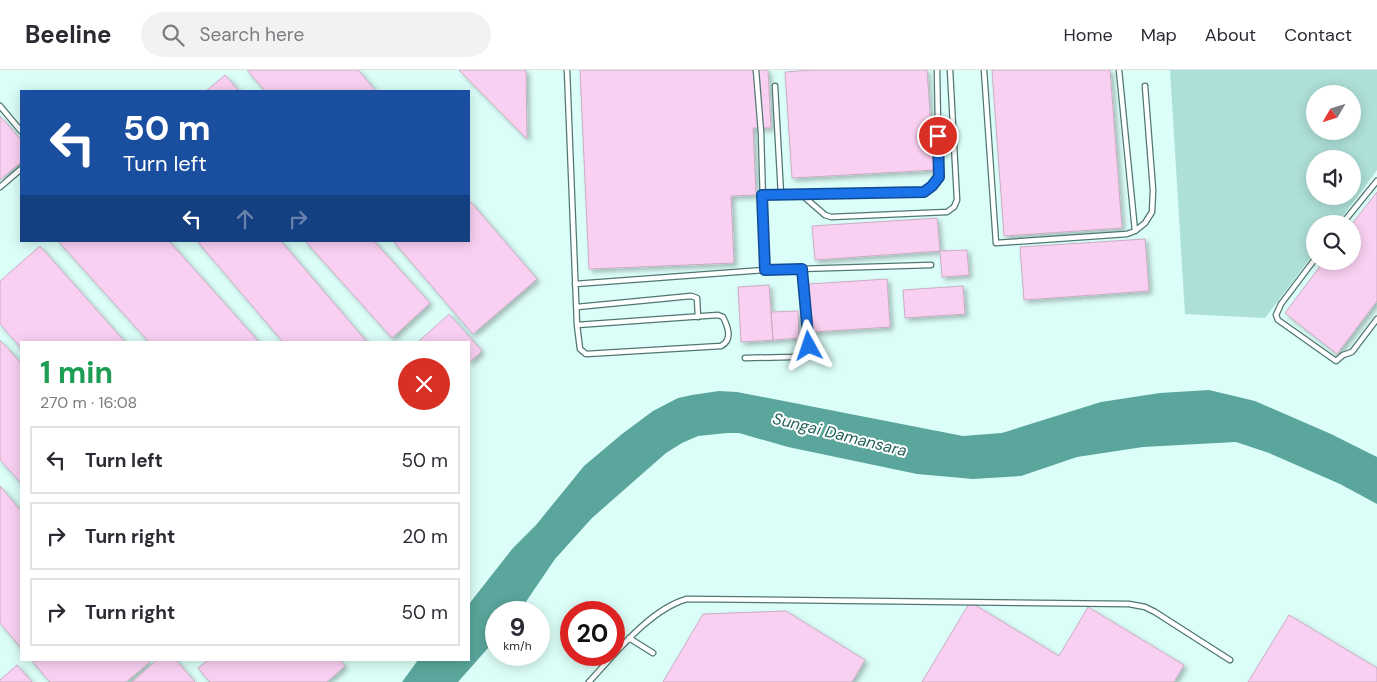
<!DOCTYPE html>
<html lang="en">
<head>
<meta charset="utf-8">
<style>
  body { margin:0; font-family:"DM Sans",sans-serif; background:#f2f2f3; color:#2b2b33; height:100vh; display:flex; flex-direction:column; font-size:19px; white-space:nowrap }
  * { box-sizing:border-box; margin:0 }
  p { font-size:16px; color:#7c7c81 }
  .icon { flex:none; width:28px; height:28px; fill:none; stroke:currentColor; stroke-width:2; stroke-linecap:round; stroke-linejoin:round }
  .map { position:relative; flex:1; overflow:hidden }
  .drawer { position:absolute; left:20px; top:271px; width:450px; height:320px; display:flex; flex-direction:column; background:#fff; border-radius:0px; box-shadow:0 2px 12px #0003 }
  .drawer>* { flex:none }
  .top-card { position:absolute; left:20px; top:20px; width:450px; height:152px; border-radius:0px; box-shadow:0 2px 12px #0003; background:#1a4fa0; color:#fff; overflow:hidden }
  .needle { width:32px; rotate:231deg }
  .controls { position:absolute; left:1306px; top:15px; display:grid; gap:10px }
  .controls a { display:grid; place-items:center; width:55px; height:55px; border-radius:50%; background:#fff; box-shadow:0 2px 12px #0003; font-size:25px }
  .speed { position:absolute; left:485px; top:531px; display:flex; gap:10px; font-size:25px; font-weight:700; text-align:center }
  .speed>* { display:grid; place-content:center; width:65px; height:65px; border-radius:50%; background:#fff; box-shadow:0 2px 12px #0003; line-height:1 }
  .speed small { font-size:12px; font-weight:400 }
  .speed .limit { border:8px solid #d22; background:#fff; color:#111 }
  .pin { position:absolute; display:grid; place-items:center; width:42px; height:42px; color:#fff; margin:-21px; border:2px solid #fff; border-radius:50%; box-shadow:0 1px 5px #0007 }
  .me { position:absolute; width:55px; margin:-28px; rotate:355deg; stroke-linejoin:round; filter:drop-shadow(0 0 4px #0008) }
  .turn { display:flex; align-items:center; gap:18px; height:105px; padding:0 20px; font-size:22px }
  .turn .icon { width:65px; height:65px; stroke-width:2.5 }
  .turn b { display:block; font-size:35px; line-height:42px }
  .lanes { display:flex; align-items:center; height:48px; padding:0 20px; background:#0003; justify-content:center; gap:25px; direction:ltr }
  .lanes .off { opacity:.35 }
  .round { display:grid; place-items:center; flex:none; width:52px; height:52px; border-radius:26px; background:#f2f2f3 }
  .overview { display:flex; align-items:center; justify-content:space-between; height:85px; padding:0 20px }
  h1 { font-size:30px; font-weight:700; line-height:38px; color:#1e9e55 }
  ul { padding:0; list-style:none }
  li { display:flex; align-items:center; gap:15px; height:68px; margin:0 10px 8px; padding:0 10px; border:2px solid #e1e1e2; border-radius:0px }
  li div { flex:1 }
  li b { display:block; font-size:19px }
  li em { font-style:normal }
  header { display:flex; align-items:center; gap:30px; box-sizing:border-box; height:70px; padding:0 25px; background:#fff; border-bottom:1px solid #e1e1e2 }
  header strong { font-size:24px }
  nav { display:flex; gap:28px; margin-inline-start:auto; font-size:18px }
  .search { width:350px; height:45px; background:#f2f2f3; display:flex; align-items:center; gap:12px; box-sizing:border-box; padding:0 18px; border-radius:28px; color:#7c7c81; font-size:19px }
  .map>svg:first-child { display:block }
  .green { fill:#ade0d8; fill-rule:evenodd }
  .water { fill:#5aa69c }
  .building { fill:#f9d0f1; stroke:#caadc4; filter:url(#shadow) }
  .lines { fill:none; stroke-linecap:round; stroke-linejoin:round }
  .lane-casing { stroke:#507771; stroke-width:7 }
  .lane { stroke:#fff; stroke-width:4.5 }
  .route-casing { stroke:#114b97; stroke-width:12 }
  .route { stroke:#1a73e8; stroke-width:9 }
  .labels { text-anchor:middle; stroke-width:4; stroke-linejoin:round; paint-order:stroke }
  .water-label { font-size:16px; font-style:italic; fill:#24635b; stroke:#fff }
</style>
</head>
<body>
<header>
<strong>Beeline</strong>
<div class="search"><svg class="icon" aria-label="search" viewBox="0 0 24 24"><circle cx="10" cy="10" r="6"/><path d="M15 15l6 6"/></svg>Search here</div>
<nav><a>Home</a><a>Map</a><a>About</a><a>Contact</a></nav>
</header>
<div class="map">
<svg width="1377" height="612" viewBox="0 0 1377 612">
  <defs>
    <filter id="shadow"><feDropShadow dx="3" dy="3" stdDeviation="2.5" flood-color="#0004"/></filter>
  </defs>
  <rect width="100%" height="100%" fill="#dcfef8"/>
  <path class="green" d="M1170,0H1377V100L1337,154H1315V182L1265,248L1185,244ZM1315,24H1352V61H1315ZM1315,89H1352V126H1315Z"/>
  <path class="water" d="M1209,320L1255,331L1331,364L1377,387V434L1340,414L1269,383L1236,372L1143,377L1077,387L1021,406L973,409L917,404L788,377L739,363H727L698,366L682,373L666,383L592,448L555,489L519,542H496V569L458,612H402L418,590H469V534L513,478L536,455L584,396L622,364L653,341L678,328L692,325L719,321L737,322L963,366L1002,363L1101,332L1160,323Z"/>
  <path class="building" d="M247,0H358L376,21H265Z
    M459,0H526L527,69Z
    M580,0H768L771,58H753L756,125L731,126L734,193L589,199Z
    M812,0H927L934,100L792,108L785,2Z
    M992,0H1110L1122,158L1004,166Z
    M225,5L239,21H206Z
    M0,46L21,70V92L0,110Z
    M1377,122V231L1337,284L1285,243L1324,191H1352V154Z
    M469,130L537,209L473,264L393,171H469Z
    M937,148L940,181L815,190L812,156Z
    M1145,169L1149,221L1024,230L1020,177Z
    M58,171H169L259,272H149Z
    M197,171H281L367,272H283Z
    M305,171H374L430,233L392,268Z
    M40,176L125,272H21V278L0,254V211Z
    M967,180L969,205L942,207L940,181Z
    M887,209L890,257L812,262L809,214Z
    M769,215L773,270L741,272L738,217Z
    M963,216L965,244L905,248L903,220Z
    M798,241L799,268L773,270L771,242Z
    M449,244L482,281L469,293V272H418Z
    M0,270L21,293V413L0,390Z
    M0,416L21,441V578L0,553Z
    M970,532L1059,586L1088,537L1184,595L1174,612H922Z
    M786,541L865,590L852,612H663L703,544Z
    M1289,545L1377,598V612H1248Z
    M31,590H149L150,592L126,612H50Z
    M157,590H176L195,612H132Z
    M208,590H340L345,596L327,612H210L198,598Z
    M17,595L32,612H0V610Z"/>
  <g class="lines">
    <g class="lane-casing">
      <path id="lane" d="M567,0L577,255L580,279L586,284L721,276C733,270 728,257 723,247L718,245L577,255
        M984,0L996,173L1127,164L1135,161L1145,153L1152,142L1153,120L1145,16
        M1119,0L1135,161
        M775,16L781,125
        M0,36L21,61
        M0,117L21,99
        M762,125L924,122L932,116L939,107L937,0
        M802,125L825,145L831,147L947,142L954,137L957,130L950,0
        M1342,154L1377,111
        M1315,189L1281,234L1276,245L1278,250L1336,291L1343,285L1352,282L1377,249
        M765,200L931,195
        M575,214L765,200L761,62L756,0
        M577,237L691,226L697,228L698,247
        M745,288L792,287L803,283L809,276L801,199
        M629,568L653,583
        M589,612C615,584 650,539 687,529L1129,534L1145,537L1155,542L1230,590"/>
    </g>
    <use href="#lane" class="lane"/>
  </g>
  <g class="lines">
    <g class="route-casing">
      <path id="route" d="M809,276L802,199L765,200L762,125L924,122L932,116L939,107L938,66"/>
    </g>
    <use href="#route" class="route"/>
  </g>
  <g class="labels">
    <g class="water-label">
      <text transform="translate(840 364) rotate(14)" y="6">Sungai Damansara</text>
    </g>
  </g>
</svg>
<div class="controls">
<a><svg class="needle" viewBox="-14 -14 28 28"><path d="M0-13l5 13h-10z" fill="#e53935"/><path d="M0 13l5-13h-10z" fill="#7c7c81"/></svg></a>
<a><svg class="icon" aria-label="sound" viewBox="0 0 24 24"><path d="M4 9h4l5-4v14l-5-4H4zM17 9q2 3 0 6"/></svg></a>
<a><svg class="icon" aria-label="search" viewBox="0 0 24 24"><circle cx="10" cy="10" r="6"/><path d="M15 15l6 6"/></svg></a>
</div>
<div class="speed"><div>9<small>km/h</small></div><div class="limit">20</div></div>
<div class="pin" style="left:938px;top:66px;background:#d93025"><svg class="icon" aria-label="arrive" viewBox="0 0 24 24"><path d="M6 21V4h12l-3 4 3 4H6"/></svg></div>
<svg class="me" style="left:809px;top:276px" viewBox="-20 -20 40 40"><path d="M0-17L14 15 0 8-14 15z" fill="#1a73e8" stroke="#fff" stroke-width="4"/></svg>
<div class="top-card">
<div class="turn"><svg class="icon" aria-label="left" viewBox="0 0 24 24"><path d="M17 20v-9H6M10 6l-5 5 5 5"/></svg><div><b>50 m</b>Turn left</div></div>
<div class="lanes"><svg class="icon" aria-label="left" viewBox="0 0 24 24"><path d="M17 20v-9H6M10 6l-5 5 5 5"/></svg><svg class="icon off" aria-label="ahead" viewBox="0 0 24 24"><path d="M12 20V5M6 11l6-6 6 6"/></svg><svg class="icon off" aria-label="right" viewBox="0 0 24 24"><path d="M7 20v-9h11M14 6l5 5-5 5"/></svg></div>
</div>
<section class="drawer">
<div class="overview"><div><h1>1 min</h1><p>270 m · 16:08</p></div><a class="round" style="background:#d93025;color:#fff"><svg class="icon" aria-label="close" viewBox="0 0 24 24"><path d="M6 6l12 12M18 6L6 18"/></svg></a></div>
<ul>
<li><svg class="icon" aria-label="left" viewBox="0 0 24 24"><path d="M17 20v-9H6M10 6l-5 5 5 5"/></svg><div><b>Turn left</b></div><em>50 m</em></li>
<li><svg class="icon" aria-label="right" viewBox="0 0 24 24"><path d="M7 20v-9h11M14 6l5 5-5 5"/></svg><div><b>Turn right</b></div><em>20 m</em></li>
<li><svg class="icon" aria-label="right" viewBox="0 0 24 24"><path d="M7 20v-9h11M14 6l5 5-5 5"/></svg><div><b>Turn right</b></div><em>50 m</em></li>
</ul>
</section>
</div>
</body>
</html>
